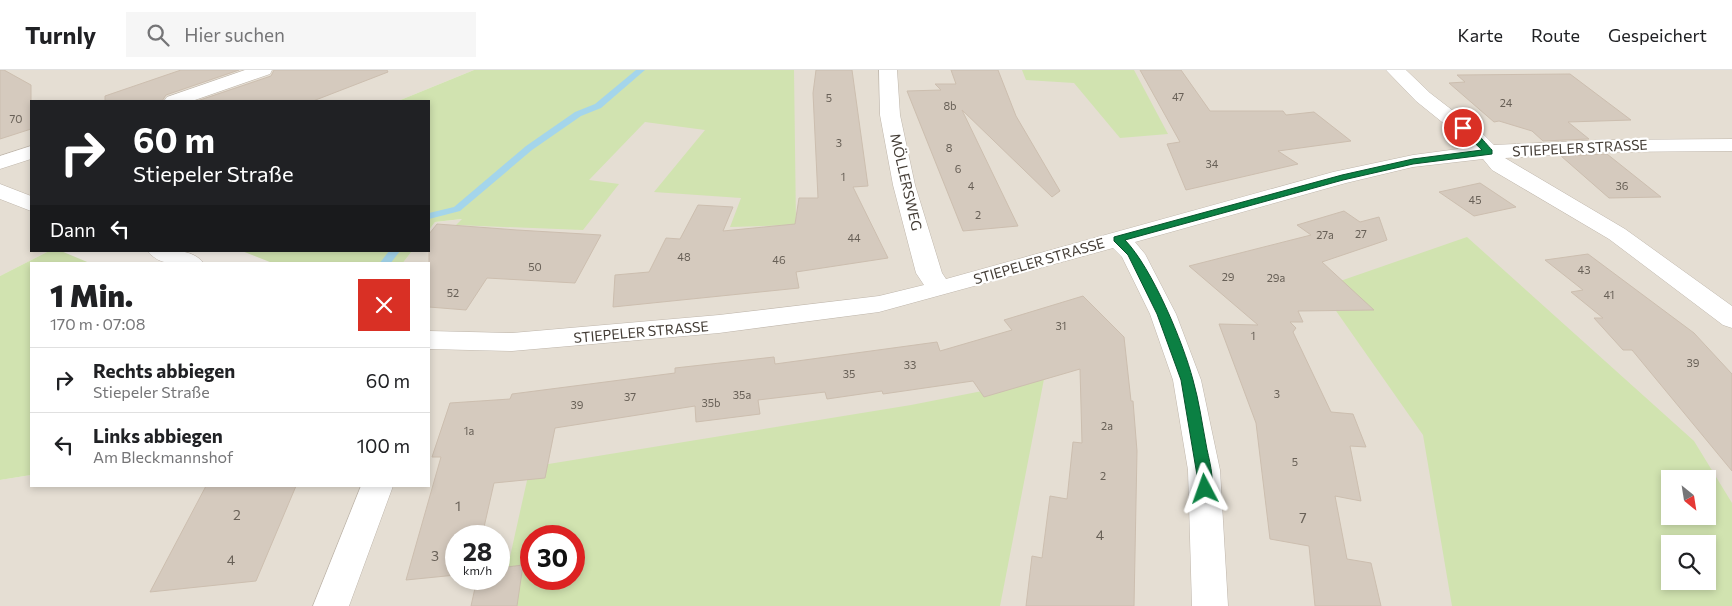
<!DOCTYPE html>
<html lang="de">
<head>
<meta charset="utf-8">
<style>
  body { margin:0; font-family:Commissioner,sans-serif; background:#f6f6f6; color:#202124; height:100vh; display:flex; flex-direction:column; font-size:19px; white-space:nowrap }
  * { box-sizing:border-box; margin:0 }
  p { font-size:16px; color:#757577 }
  .icon { flex:none; width:28px; height:28px; fill:none; stroke:currentColor; stroke-width:2; stroke-linecap:round; stroke-linejoin:round }
  .map { position:relative; flex:1; overflow:hidden }
  .panel { position:absolute; left:30px; top:192px; width:400px; height:225px; display:flex; flex-direction:column; background:#fff; border-radius:0px; box-shadow:0 2px 8px #0003 }
  .panel>* { flex:none }
  .banner { position:absolute; left:30px; top:30px; width:400px; height:152px; border-radius:0px; box-shadow:0 2px 8px #0003; background:#202124; color:#fff; overflow:hidden }
  .needle { width:32px; rotate:150deg }
  .buttons { position:absolute; left:1661px; top:400px; display:grid; gap:10px }
  .buttons a { display:grid; place-items:center; width:55px; height:55px; border-radius:0px; background:#fff; box-shadow:0 2px 8px #0003; font-size:25px }
  .speed { position:absolute; left:445px; top:455px; display:flex; gap:10px; font-size:25px; font-weight:700; text-align:center }
  .speed>* { display:grid; place-content:center; width:65px; height:65px; border-radius:50%; background:#fff; box-shadow:0 2px 8px #0003; line-height:1 }
  .speed small { font-size:12px; font-weight:400 }
  .speed .limit { border:8px solid #d22; background:#fff; color:#111 }
  .pin { position:absolute; display:grid; place-items:center; width:42px; height:42px; color:#fff; margin:-21px; border:2px solid #fff; border-radius:50%; box-shadow:0 1px 5px #0007 }
  .me { position:absolute; width:55px; margin:-28px; rotate:356deg; stroke-linejoin:round; filter:drop-shadow(0 0 4px #0008) }
  .turn { display:flex; align-items:center; gap:18px; height:105px; padding:0 20px; font-size:22px }
  .turn .icon { width:65px; height:65px; stroke-width:2.5 }
  .turn b { display:block; font-size:35px; line-height:42px }
  .then { display:flex; align-items:center; height:48px; padding:0 20px; background:#0003; gap:10px; font-size:19px }
  .round { display:grid; place-items:center; flex:none; width:52px; height:52px; border-radius:0px; background:#f6f6f6 }
  .head { display:flex; align-items:center; justify-content:space-between; height:85px; padding:0 20px }
  h1 { font-size:30px; font-weight:800; line-height:38px }
  ul { padding:0; list-style:none }
  li { display:flex; align-items:center; gap:15px; height:65px; padding:0 20px; border-top:1px solid #e0e0e0 }
  li div { flex:1 }
  li b { display:block; font-size:19px }
  li em { font-style:normal }
  header { display:flex; align-items:center; gap:30px; box-sizing:border-box; height:70px; padding:0 25px; background:#fff; border-bottom:1px solid #e0e0e0 }
  header strong { font-size:24px }
  nav { display:flex; gap:28px; margin-inline-start:auto; font-size:18px }
  .search { width:350px; height:45px; background:#f6f6f6; display:flex; align-items:center; gap:12px; box-sizing:border-box; padding:0 18px; border-radius:0px; color:#757577; font-size:19px }
  .map>svg:first-child { display:block }
  .residential { fill:#e5ded3; fill-rule:evenodd }
  .green { fill:#d1e3b0; fill-rule:evenodd }
  .lines { fill:none; stroke-linecap:round; stroke-linejoin:round }
  .stream { fill:#a4d5eb; fill-rule:evenodd }
  .building { fill:#d5cabe; stroke:#ccbeaf }
  .minor-casing { stroke:#bfb6ab; stroke-width:1 }
  .minor { fill:#fff; fill-rule:evenodd }
  .route { fill:#0b8043; stroke:#07532c }
  .labels { text-anchor:middle; stroke-width:4.5; stroke-linejoin:round; paint-order:stroke }
  .number-label { font-size:11px; fill:#686057 }
  .street-label { font-size:14px; fill:#433c35; stroke:#fff }
  .near-number-label { font-size:14px; fill:#686057 }
</style>
</head>
<body>
<header>
<strong>Turnly</strong>
<div class="search"><svg class="icon" aria-label="search" viewBox="0 0 24 24"><circle cx="10" cy="10" r="6"/><path d="M15 15l6 6"/></svg>Hier suchen</div>
<nav><a>Karte</a><a>Route</a><a>Gespeichert</a></nav>
</header>
<div class="map">
<svg width="1732" height="536" viewBox="0 0 1732 536">
  <rect width="100%" height="100%" fill="#f1ece5"/>
  <path class="residential" d="M0,0H474L398,31H31V181H49L0,206Z
    M645,0H1732V536H0V410L31,405V416H429V194H402L412,181H429V160L435,152L463,149ZM1670,409H1708V446H1670ZM456,466H499V509H456ZM531,466H574V509H531ZM1670,474H1708V511H1670Z"/>
  <path class="green" d="M474,0H794L796,155L730,157L741,128L654,122L705,60L645,52L589,110L619,114L583,160L456,155L462,149L435,152L429,160V31H398Z
    M1022,0H1134L1168,64L1120,68L1074,13L1026,10Z
    M1467,167L1694,371L1732,433V536H1452L1423,365L1320,218ZM1670,409H1708V446H1670ZM1670,474H1708V511H1670Z
    M49,181H61L92,194H31V405L0,410V206Z
    M242,181H412L402,194H275Z
    M1044,309L1000,536H499L530,397L911,335ZM531,466H574V509H531Z"/>
  <g class="lines">
    <path class="stream" d="M636,0H645L601,38L581,46L532,80L460,141L429,149V143L454,137L526,76L575,42L595,34Z
      M389,181H400L390,194H379Z"/>
  </g>
  <path class="building" d="M0,0H4L31,15V59L0,69Z
    M181,0H239L166,25L162,31H105V26Z
    M274,0H387L388,2L313,31H197L271,6Z
    M816,0H852L868,116L853,117L888,188L796,202L799,218L613,237L615,205L649,202L666,168L680,169L698,135L733,137L723,161L795,154L799,128H818L813,23Z
    M951,0H998L1016,46L1060,121L1052,127L962,40L1018,156L963,161L907,21L941,20L935,14H956Z
    M1140,0H1181L1210,41H1283L1286,45L1314,42L1351,71L1278,81L1298,94L1186,120L1167,74L1180,72Z
    M1570,4L1631,50L1568,52L1589,69L1543,71L1532,61L1499,51L1494,52L1449,13L1465,12L1457,5Z
    M1607,84L1661,127L1609,128L1561,86Z
    M1480,113L1516,137L1474,146L1439,122Z
    M1344,141L1360,152L1379,147L1387,170L1322,192L1374,240L1298,241L1303,252H1290L1296,258L1293,262L1331,342L1353,344L1366,377L1350,376L1361,431L1335,426L1347,489L1371,493L1381,536H1315L1309,476L1270,469L1256,353L1219,254L1258,255L1189,196L1311,165L1297,155Z
    M437,154L517,160L601,165L575,213L487,208L466,240L429,237V164Z
    M1588,184L1694,263L1732,304V401L1632,280H1623L1594,248H1603L1571,222L1583,220L1545,190Z
    M1083,226L1124,267L1131,331H1133L1137,381L1134,536H1026L1032,486L1042,488L1050,426L1067,429L1073,372L1082,373L1080,299L984,327L973,311L883,324L882,321L827,329L825,322L758,330L760,344L696,352L695,336L555,358L545,408L494,413L482,466H456V505L406,510L441,387H432L450,333L510,329L512,324L675,303V298L774,287L775,294L937,272L940,281L1012,260L1004,250Z
    M206,416H296L256,511L150,522Z
    M523,495L517,536H471L477,509H499V498Z"/>
  <g class="lines">
    <g class="minor-casing">
      <path id="minor" d="M245,0H272L270,4L192,31H164L167,27Z
        M879,0H897L900,45L915,115L942,203L946,209L1333,102L1413,85L1473,77L1416,31L1386,0H1406L1430,23L1483,64L1494,75L1604,70L1732,69V81L1604,82L1505,88L1625,159L1732,236V258L1723,255L1609,169L1492,100L1483,89L1413,97L1346,113L1135,172L1145,184L1176,244L1201,310L1220,400L1228,536H1192L1188,400L1173,310L1150,244L1122,187L1113,178L879,242L719,263L512,281L429,279V261L512,263L719,245L879,226L924,215L916,203L893,115L880,45Z
        M31,76V89L0,99V86Z
        M0,114L31,126V141L0,129Z
        M148,181C166,181 193,177 204,194C187,194 159,198 148,181Z
        M361,416H393L349,536H313Z"/>
    </g>
    <use href="#minor" class="minor"/>
  </g>
  <path class="route" d="M1460,56C1472,54 1484,72 1492,80V84L1413,94L1343,110L1125,170C1152,198 1183,272 1193,310C1199,331 1202,353 1206,374C1208,387 1216,410 1210,423L1205,424L1200,423L1181,310L1157,244L1128,185L1114,171V167L1342,105L1413,89L1482,80L1460,59Z"/>
  <g class="labels">
    <g class="number-label">
      <text x="1178" y="31">47</text>
      <text x="829" y="32">5</text>
      <text x="1506" y="37">24</text>
      <text x="950" y="40">8b</text>
      <text x="16" y="53">70</text>
      <text x="839" y="77">3</text>
      <text x="949" y="82">8</text>
      <text x="1212" y="98">34</text>
      <text x="958" y="103">6</text>
      <text x="843" y="111">1</text>
      <text x="971" y="120">4</text>
      <text x="1622" y="120">36</text>
      <text x="1475" y="134">45</text>
      <text x="978" y="149">2</text>
      <text x="1361" y="168">27</text>
      <text x="1325" y="169">27a</text>
      <text x="854" y="172">44</text>
      <text x="684" y="191">48</text>
      <text x="779" y="194">46</text>
      <text x="535" y="201">50</text>
      <text x="1584" y="204">43</text>
      <text x="1228" y="211">29</text>
      <text x="1276" y="212">29a</text>
      <text x="453" y="227">52</text>
      <text x="1609" y="229">41</text>
      <text x="1061" y="260">31</text>
      <text x="1253" y="270">1</text>
      <text x="1693" y="297">39</text>
      <text x="910" y="299">33</text>
      <text x="849" y="308">35</text>
      <text x="1277" y="328">3</text>
      <text x="742" y="329">35a</text>
      <text x="630" y="331">37</text>
      <text x="711" y="337">35b</text>
      <text x="577" y="339">39</text>
      <text x="1107" y="360">2a</text>
      <text x="469" y="365">1a</text>
      <text x="1295" y="396">5</text>
      <text x="1103" y="410">2</text>
    </g>
    <g class="street-label">
      <text transform="translate(1580 78) rotate(-3)" y="5">STIEPELER STRASSE</text>
      <text transform="translate(906 112) rotate(77)" y="5">MÖLLERSWEG</text>
      <text transform="translate(1039 191) rotate(-16)" y="5">STIEPELER STRASSE</text>
      <text transform="translate(641 262) rotate(-5)" y="5">STIEPELER STRASSE</text>
    </g>
    <g class="near-number-label">
      <text x="458" y="441">1</text>
      <text x="237" y="450">2</text>
      <text x="1303" y="453">7</text>
      <text x="1100" y="470">4</text>
      <text x="435" y="491">3</text>
      <text x="231" y="495">4</text>
    </g>
  </g>
</svg>
<div class="buttons">
<a><svg class="needle" viewBox="-14 -14 28 28"><path d="M0-13l5 13h-10z" fill="#e53935"/><path d="M0 13l5-13h-10z" fill="#757577"/></svg></a>
<a><svg class="icon" aria-label="search" viewBox="0 0 24 24"><circle cx="10" cy="10" r="6"/><path d="M15 15l6 6"/></svg></a>
</div>
<div class="speed"><div>28<small>km/h</small></div><div class="limit">30</div></div>
<div class="pin" style="left:1463px;top:58px;background:#d93025"><svg class="icon" aria-label="arrive" viewBox="0 0 24 24"><path d="M6 21V4h12l-3 4 3 4H6"/></svg></div>
<svg class="me" style="left:1205px;top:419px" viewBox="-20 -20 40 40"><path d="M0-17L14 15 0 8-14 15z" fill="#0b8043" stroke="#fff" stroke-width="4"/></svg>
<div class="banner">
<div class="turn"><svg class="icon" aria-label="right" viewBox="0 0 24 24"><path d="M7 20v-9h11M14 6l5 5-5 5"/></svg><div><b>60 m</b>Stiepeler Straße</div></div>
<div class="then">Dann<svg class="icon" aria-label="left" viewBox="0 0 24 24"><path d="M17 20v-9H6M10 6l-5 5 5 5"/></svg></div>
</div>
<section class="panel">
<div class="head"><div><h1>1 Min.</h1><p>170 m · 07:08</p></div><a class="round" style="background:#d93025;color:#fff"><svg class="icon" aria-label="close" viewBox="0 0 24 24"><path d="M6 6l12 12M18 6L6 18"/></svg></a></div>
<ul>
<li><svg class="icon" aria-label="right" viewBox="0 0 24 24"><path d="M7 20v-9h11M14 6l5 5-5 5"/></svg><div><b>Rechts abbiegen</b><p>Stiepeler Straße</p></div><em>60 m</em></li>
<li><svg class="icon" aria-label="left" viewBox="0 0 24 24"><path d="M17 20v-9H6M10 6l-5 5 5 5"/></svg><div><b>Links abbiegen</b><p>Am Bleckmannshof</p></div><em>100 m</em></li>
</ul>
</section>
</div>
</body>
</html>
